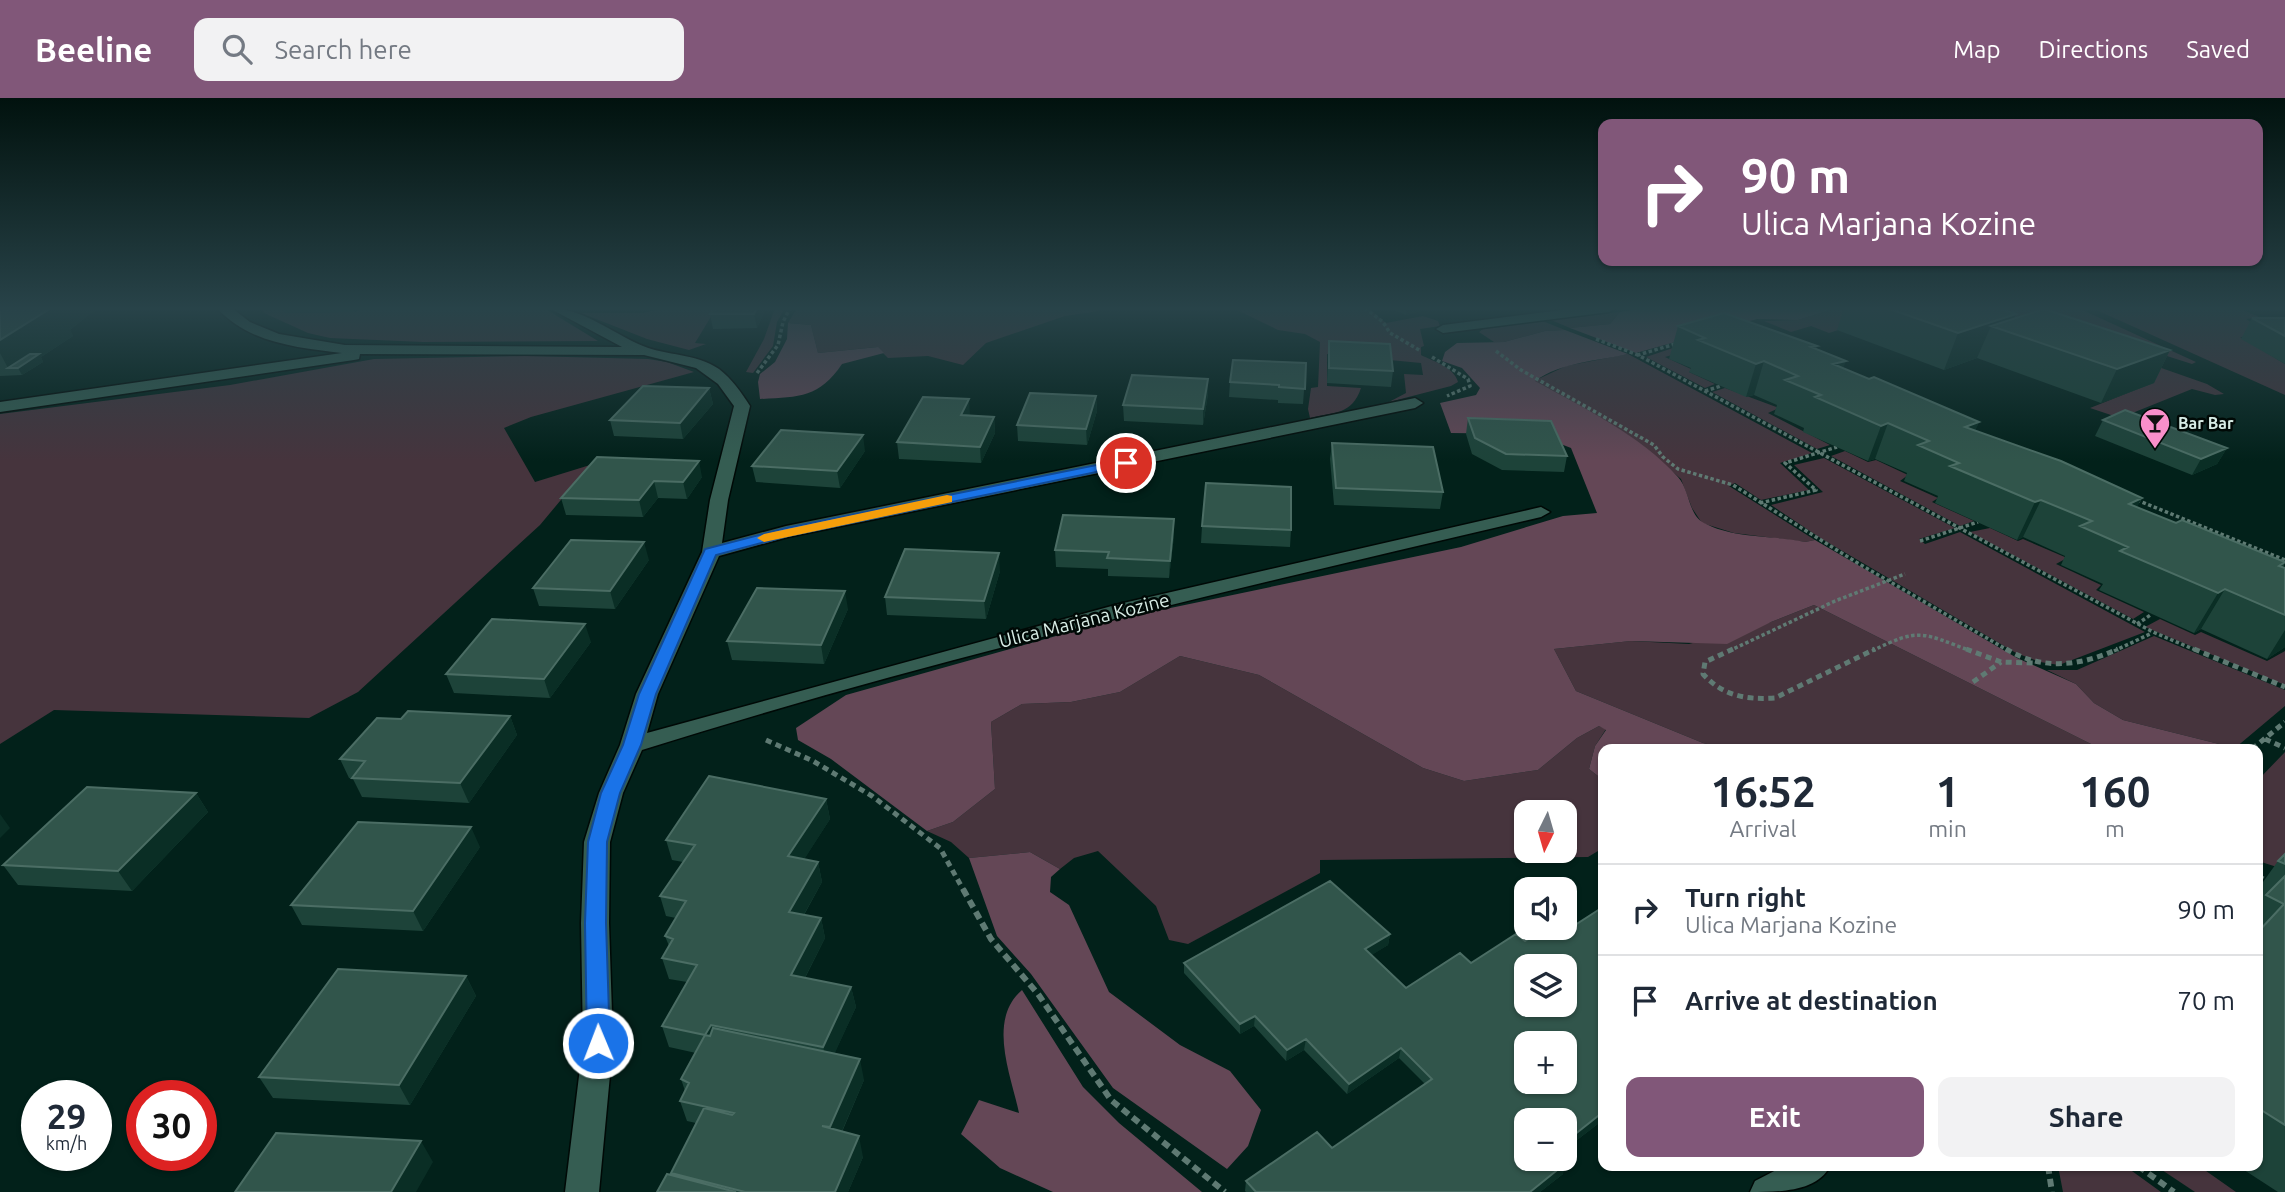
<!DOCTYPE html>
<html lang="en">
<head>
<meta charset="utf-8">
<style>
  body { margin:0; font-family:Ubuntu,sans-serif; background:#f2f2f3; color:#1f2937; height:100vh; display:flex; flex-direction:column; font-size:26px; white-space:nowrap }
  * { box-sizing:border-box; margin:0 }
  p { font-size:23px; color:#747a83 }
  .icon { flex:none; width:38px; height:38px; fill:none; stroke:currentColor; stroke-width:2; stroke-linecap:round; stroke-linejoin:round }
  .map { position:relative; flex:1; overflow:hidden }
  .drawer { position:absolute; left:1598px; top:646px; width:665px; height:427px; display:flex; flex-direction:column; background:#fff; border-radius:14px; box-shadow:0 2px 5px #0004 }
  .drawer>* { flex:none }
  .top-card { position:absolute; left:1598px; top:21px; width:665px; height:147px; border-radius:14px; box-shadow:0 2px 5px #0004; background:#815779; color:#fff; overflow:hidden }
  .needle { width:46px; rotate:185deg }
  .fabs { position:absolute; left:1514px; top:702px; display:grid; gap:14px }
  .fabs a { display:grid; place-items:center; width:63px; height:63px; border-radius:14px; background:#fff; box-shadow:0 2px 5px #0004; font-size:35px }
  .speed { position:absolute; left:21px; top:982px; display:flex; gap:14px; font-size:35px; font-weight:700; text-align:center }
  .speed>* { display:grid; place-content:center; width:91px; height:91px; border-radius:50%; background:#fff; box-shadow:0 2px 5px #0004; line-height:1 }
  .speed small { font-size:18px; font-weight:400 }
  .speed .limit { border:10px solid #d22; background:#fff; color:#111 }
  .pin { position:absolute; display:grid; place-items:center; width:60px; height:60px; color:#fff; margin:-30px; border:4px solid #fff; border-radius:50%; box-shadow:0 2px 7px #0007 }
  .me { position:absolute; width:77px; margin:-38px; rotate:359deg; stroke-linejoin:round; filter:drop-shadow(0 0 5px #0008) }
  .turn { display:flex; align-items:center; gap:24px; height:147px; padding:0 28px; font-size:32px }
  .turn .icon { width:91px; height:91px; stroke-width:2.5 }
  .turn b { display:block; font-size:49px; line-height:60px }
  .eta { display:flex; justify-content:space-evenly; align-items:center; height:119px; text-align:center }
  .eta b { font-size:42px; font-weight:600; line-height:49px }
  .cta { display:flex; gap:14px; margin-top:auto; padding:14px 28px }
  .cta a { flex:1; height:80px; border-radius:14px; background:#815779; color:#fff; font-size:28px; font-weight:600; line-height:80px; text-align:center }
  .cta a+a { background:#f2f2f3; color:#1f2937 }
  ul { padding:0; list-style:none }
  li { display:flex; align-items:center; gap:21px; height:91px; padding:0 28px; border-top:2px solid #e0e1e3 }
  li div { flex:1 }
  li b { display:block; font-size:26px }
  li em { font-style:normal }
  header { display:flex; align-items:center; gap:42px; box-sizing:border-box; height:98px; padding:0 35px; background:#815779; color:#fff }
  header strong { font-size:33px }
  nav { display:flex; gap:38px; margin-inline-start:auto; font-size:24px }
  .search { width:490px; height:63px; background:#f2f2f3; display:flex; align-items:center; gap:18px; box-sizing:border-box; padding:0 24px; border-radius:14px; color:#747a83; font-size:26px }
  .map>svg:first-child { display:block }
  .green { fill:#46343d; fill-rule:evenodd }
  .forest { fill:#644756 }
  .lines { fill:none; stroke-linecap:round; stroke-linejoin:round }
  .street-casing { stroke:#000906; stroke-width:3 }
  .path-far2 { stroke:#5f7a73; stroke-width:3.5; stroke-dasharray:3.5 2.5; stroke-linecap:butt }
  .path-far1 { stroke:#5f7a73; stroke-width:5; stroke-dasharray:6 4.5; stroke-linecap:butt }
  .path { stroke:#5f7a73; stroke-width:6; stroke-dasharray:8 5; stroke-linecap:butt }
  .street { fill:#355d52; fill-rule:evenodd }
  .wall { fill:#1d4339 }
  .shaded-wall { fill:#0a2e25 }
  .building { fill:#31554b; stroke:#4b6d64; stroke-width:2; fill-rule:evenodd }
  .route { fill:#1a73e8; stroke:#114b97; stroke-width:2 }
  .slow { fill:#f59e0b }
  .labels { text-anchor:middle; stroke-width:5; stroke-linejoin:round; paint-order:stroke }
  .far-poi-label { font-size:16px; font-weight:bold; fill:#d7ece5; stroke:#000906; text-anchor:start }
  .street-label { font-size:19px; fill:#d7ece5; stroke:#000906 }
</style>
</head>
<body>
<header>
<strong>Beeline</strong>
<div class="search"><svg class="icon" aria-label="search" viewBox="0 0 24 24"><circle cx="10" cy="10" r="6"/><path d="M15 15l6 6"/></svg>Search here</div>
<nav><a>Map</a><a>Directions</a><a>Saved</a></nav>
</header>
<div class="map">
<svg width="2285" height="1094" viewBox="0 0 2285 1094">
  <rect width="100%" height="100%" fill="#02211a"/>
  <path class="green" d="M260,210H291L286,215L355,214L360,210H544L598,243L423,244L330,240L308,235L264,215Z
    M661,210H785L777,224L773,248L753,275L746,274L764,241L775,210L715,212L695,245L706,246L689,252L647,241L581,215H644Z
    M797,210H1097L1099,213L1065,218L986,245L963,267L928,258L888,260L877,249L818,255L811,227L788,225Z
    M1233,210H1368L1386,225L1423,218L1438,223L1440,228L1420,231L1424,248L1421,249V257C1433,263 1454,269 1458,284L1451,288L1389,304L1406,295L1404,276L1423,277L1421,265L1327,256V288L1361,290C1352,317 1334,314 1310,320L1308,311L1311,290L1318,289L1320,244L1305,236L1278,232Z
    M1836,210H2078L2196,264L2192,266L2148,252L2130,259L2207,286L2224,296L2215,297L2192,291L2120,320L2090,310L2153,285L1894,214L1829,235L1811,228L1791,234L1764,223L1798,222Z
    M2092,210H2238L2259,219L2246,221L2272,238L2240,239L2285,266V297Z
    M1620,214L1610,226L1570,230L1551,222Z
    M1540,222L1565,232L1545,233L1504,244H1494L1479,234L1486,229Z
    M1713,245L1665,259L1693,272L1689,274L1715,286L1705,290L1646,259L1682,247Z
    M1628,256L1812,355L1780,365L1809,392L1761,402L1735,385L1729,388L1815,442L1805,444L1734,435L1702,425L1692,410L1681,381L1659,362L1628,337L1534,283L1566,268Z
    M527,258L648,261L667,264L694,274L531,319L504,330L535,384L590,367L540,427L358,594L309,620L54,612L0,646V316L230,287L374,261Z
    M1725,290L1779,310L1768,315L1830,347L1817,351L1712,294Z
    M1845,353L1868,364L1876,362L1908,377L1900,383L1938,400L1932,404L1974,423L1960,428L1831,358Z
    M1824,360L1955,430L1919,441L1925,446L1960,434L2145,534L2059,567L2040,564L2016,555L1822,441L1771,407L1823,394L1794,367Z
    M1990,430L2018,443L2023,441L2067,460L2056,466L2101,487L2096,492L2144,514L2133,521L1970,434Z
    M1814,507L2101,651H1726L1703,645L1576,593L1554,551L1631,543L1689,546L1771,524Z
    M2160,521L2195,537L2201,534L2267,563L2285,553V587L2145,529Z
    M2154,538L2285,592V608L2235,650L2123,622L2094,605L2076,586L2047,572H2077Z
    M1180,558L1259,577L1423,670L1464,683L1538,672L1577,640L1599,628L1606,631L1595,648L1589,671L1603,682V750L1588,759L1320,762V775L1188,846L1169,842L1156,808L1098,753L1074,760L1060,771L1030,754L969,760L951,744L927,733L953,724L995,691L991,624L1022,606L1071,604L1120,594ZM1526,714H1564V752H1526Z
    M2285,654V763L2277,769L2258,763V682Z
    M2058,1068H2125L2161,1094H2063Z
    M2156,1068H2199L2236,1094H2195Z"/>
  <path class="forest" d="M1643,210H1836L1798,222L1757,221L1636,255L1570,230L1610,226L1620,214Z
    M788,225L811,227L818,255L878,249L884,255L842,266C819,300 799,299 760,301L758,284L760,276L775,264L787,241Z
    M1565,232L1628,256C1598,263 1561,264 1535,283C1584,310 1640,337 1678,379C1690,392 1688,417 1704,425C1734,441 1773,437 1805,444L1815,442L2017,560L2076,586L2094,605L2123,622L2235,650L2101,651L1814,507L1771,524L1727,546L1631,543L1554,551L1576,593L1703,645L1726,651H1603V682L1589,671L1595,648L1606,632L1599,628L1577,640L1538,672L1464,683L1423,670L1259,577L1180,558L1120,594L1071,604L1022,606L991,624L995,691L953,724L927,733L831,661L798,642L796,630L846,597L1113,522L1461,449L1563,418L1597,415L1571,350L1535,336L1451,335L1440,305L1476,297L1480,290L1462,270L1442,263L1445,254L1457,245L1504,244L1545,233Z
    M1030,754L1060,771L1051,779L1050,794L1069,807L1109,894L1180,947L1230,973L1261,1012L1248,1048L1227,1071L1113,990L1031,876L997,838L969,760Z
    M1022,892L1083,989L1119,1025L1202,1094H1053L1000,1070L961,1036L979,1002L1019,1015C1011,977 987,922 1022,892Z"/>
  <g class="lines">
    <g class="street-casing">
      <path id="street" d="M217,210H232L250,224L279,236L345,247L622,249L549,210C583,210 612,235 643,248C667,258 695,255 719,271C732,281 741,294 750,308L728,402L722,445L786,428L1415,300L1423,305L1415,310L788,439L719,458L658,596L647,635L1119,506L1541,409L1550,414L1541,419C1239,490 937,559 642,652L623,695L610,744L609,825L613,945L599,1094H565L583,945L581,825L584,744L599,695L620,647L636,596L702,454L710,402L734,308L718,286L696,270L644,257L360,256L359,261L354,262L0,314V304L342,255C299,250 248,245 217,210Z
        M1577,210H1616L1609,214L1443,235L1436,231L1443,227Z
        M1784,1068H1830C1817,1094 1779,1094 1750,1094L1755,1083Z"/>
    </g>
    <path class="path-far2" d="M1365,210L1383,224L1390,235L1421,253
      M1596,241L1638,257
      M1675,246L1638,257L2153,534L2198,553
      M1496,253L1521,272L1654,347L1663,359L1678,371L1733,387L1856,464L2009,553
      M1432,259L1468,281L1470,288L1447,298
      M757,275L778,247L783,224L790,210
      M1705,293L1721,288
      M2137,402L2285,462
      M1760,405L1816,392L1785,365L1837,349
      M1920,443L1978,424
      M2137,526L2152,516
      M1729,553L1835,503L1905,476
      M1872,553C1920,529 1922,535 1971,553
      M2114,553L2152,535"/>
    <path class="path-far1" d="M1733,551L1705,564L1703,576C1723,598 1746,602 1775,600L1875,551
      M1966,551L2001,564L2034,565
      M2006,551C2043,573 2080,568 2118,551
      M2194,551L2285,589
      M1973,584L2001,564
      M2265,641L2285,650
      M766,642L813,663L872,698L940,750L964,793
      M2252,651L2285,624
      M2258,778L2269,784"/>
    <path class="path" d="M963,791L991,841L1038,896L1111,1002L1225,1094
      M2048,1068L2052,1094
      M2138,1068L2174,1094"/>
    <use href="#street" class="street"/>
  </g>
  <path class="wall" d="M0,210H97L70,232L73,238L41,259L43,264L22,277L0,278Z
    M282,210H362L355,214L285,215Z
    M714,210H763L764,215L757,230L713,231L710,216Z
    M1390,210H1431L1406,217Z
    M1844,210H1998L2014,220L2170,252L2154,285L2101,305L1977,260L1944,272L1837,232Z
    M2252,220H2285V266L2241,241Z
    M1678,228L1817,248L1816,251L1843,271L1979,324L1975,332L2137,409L2176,425L2285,465L2283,469L2285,470V549L2267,561L2201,531L2194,535L2099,492L2103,486L2061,467L2065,458L2023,439L2017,442L1935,405L1938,398L1904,383L1907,375L1875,361L1868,363L1803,334L1804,330L1774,316L1777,307L1754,297L1746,299L1689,274L1691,270L1669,261Z
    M1329,243L1393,273L1391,289L1327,285Z
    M1306,265L1303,306L1278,305V302L1229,299L1230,284Z
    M709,290L713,306L683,341L614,338L610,322Z
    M1208,296L1203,327L1124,323L1123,307Z
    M1096,298L1097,313L1087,347L1018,343L1017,327Z
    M970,318L994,319L995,335L981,365L899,361L897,344Z
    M1468,320L1567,358L1564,374L1502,372L1472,356L1466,336Z
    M2103,322L2227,350L2217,366L2192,377L2095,338Z
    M1332,345L1443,394L1440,411L1334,407L1330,361Z
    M865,353L840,390L756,384L752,368Z
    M597,359L702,379L687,401L658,400L643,419L566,417L561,400Z
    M1202,428L1291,432L1290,449L1201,445Z
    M1174,438L1169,480L1108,478V471L1056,469L1055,452Z
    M649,462L615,511L539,508L533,490Z
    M1000,473L986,521L887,517L885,499Z
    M848,511L824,566L732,562L727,543Z
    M591,544L550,600L454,595L446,576Z
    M510,618L517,637L469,705L362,699L353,681L349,680L340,661L401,621Z
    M196,695L208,714L132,793L18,787L3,767Z
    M826,701L830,721L804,761L818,764L822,784L804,817L821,820L825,840L805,880L851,889L856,909L834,956L864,982L842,1034L863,1059L848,1094H657L672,1077L671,1075L696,1025L687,1023L680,1003L685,993L681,981L696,955L669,949L662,928L687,884L669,881L662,860L669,848L665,838L676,820L666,818L660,798L683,764L672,762L666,742Z
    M480,749L423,833L302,827L291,807Z
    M2285,756V1094H2278L2238,1068H2258V791L2278,763Z
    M1603,809V1022L1564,1052V1022H1526L1563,1076L1540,1094H1246L1245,1093L1246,1083L1332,1050L1425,986L1399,960L1347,996L1304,952L1286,963L1254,928L1240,936L1184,875V865L1390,836L1388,847L1371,857L1406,890L1525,843L1575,827Z
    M466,878L476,898L410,1007L273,1000L259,979Z"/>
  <path class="shaded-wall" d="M49,210H97L70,232L73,238L41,259L43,264L22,277L18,270H8L0,255V242Z
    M354,210H362L355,214Z
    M757,210H763L764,215L757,230L754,216Z
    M1407,210H1431L1406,217Z
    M2016,216L2008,234L1991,228L1977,260L1944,272L1958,235Z
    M2170,252L2154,285L2101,305L2117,271Z
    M1764,263L1754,297L1746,299L1756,266Z
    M1846,263L1834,296L1833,266Z
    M1208,281V296L1203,327V311Z
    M709,290L713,306L683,341L680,325Z
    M1096,298L1097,313L1087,347L1086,331Z
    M969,301L970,317H961Z
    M994,319L995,335L981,365L980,349Z
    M1979,324L1964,359L1965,329Z
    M1888,325L1875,361L1868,363L1881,328Z
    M863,337L865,353L840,390L837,373Z
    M2227,350L2217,366L2192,377L2201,361Z
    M699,363L702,379L687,401L683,384Z
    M654,383L658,400L643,419L639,402Z
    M2142,400L2122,437L2129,406Z
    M2041,402L2023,439L2017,442L2035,404Z
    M1174,421V438L1169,480L1170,463Z
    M644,444L649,462L615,511L610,493Z
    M999,455L1000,473L986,521L984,503Z
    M2225,491L2201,531L2194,535L2218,495Z
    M845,493L848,511L824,566L821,547Z
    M585,526L591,544L550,600L544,581Z
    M2285,532V549L2267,561Z
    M510,618L517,637L469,705L460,685Z
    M196,695L208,714L132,793L118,773Z
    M826,701L830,721L793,779L788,758Z
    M0,716L10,730L0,740Z
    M471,729L480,749L423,833L413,813Z
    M818,764L822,784L794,834L789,814Z
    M821,820L825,840L796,897L791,877Z
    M1390,836L1388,847L1364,862L1365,851Z
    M466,878L476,898L410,1007L399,987Z
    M851,889L856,909L828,970L823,949Z
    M1255,918L1254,928L1240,936V926Z
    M711,927L718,948L705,937Z
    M1306,941L1304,952L1286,963L1287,952Z
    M1401,950L1399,960L1347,996L1349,986Z
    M860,961L864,982L835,1049L830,1029Z
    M1603,1014V1022L1564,1052V1045Z
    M859,1038L863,1059L848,1094H835Z
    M421,1043L433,1064L416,1094H391Z
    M1566,1065L1563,1076L1540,1094H1530Z"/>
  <path class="building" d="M0,210H51L0,242Z
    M714,210H757L754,216H710Z
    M1887,210H1998L2016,216L1958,235Z
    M2044,211L2170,252L2117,271L1991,228Z
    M1724,215L1817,248L1811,249L1846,263L1833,266L1869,281L1874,279L1979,324L1965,329L2061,363L2142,400L2129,406L2176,425L2182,422L2285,464L2279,468L2285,470V517L2225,491L2218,495L2120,453L2128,449L2080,428L2092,423L2041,402L2035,404L1950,368L1959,365L1918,347L1929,343L1888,325L1881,328L1815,299L1821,297L1785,282L1798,278L1764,263L1756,266L1698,242L1705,240L1678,228Z
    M2252,220H2285V238Z
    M1329,243L1390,246L1393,273L1329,270Z
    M30,256H39L18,270H8Z
    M1233,262L1306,265L1305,291L1279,289V287L1230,284Z
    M1132,277L1208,281L1203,311L1123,307Z
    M643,288L709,290L680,325L610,322Z
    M1030,295L1096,298L1086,331L1017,327Z
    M923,299L969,301L961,317L994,319L980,349L897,344Z
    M2125,312L2227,350L2201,361L2103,322Z
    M1468,320L1551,323L1567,358L1506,356L1475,340Z
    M781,332L863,337L837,373L752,368Z
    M1332,345L1433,349L1443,394L1336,390Z
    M597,359L699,363L683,384L654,383L639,402L561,400Z
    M1206,385L1291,389V432L1202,428Z
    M1063,417L1174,421L1170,463L1107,460L1109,454L1055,452Z
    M571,442L644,444L610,493L533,490Z
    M905,451L999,455L984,503L885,499Z
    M757,490L845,493L821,547L727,543Z
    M492,521L585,526L544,581L446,576Z
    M408,613L510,618L460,685L352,680L365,663L340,661L377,620L401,621Z
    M709,678L826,701L788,758L818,764L789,814L821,820L791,877L851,889L823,949L711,927L705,937L710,938L713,930L860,961L830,1029L822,1028L859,1038L835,1094H745L671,1075L704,1010L732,1017L734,1015L680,1003L689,985L681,981L705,937L662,928L697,867L662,860L673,841L665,838L686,803L660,798L695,747L666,742Z
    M87,689L196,695L118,773L3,767Z
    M358,724L471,729L413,813L291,807Z
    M2285,756V766L2278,763Z
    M2285,778V1027L2258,1010V834L2284,806L2266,797Z
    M1330,783L1390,836L1365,851L1406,890L1460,855L1471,865L1516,836L1525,843L1545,830H1564V819L1575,827L1603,809V1014L1564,1045V1022H1526V1060H1561L1566,1065L1530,1094H1256L1246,1083L1317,1034L1332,1050L1432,981L1401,950L1349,986L1306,941L1287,952L1255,918L1240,926L1184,865ZM1526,868H1564V906H1526ZM1526,945H1564V984H1526Z
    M338,871L466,878L399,987L259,979Z
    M276,1035L421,1043L391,1094H235Z
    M667,1076L736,1094H657Z"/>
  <linearGradient id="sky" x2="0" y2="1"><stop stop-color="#01120e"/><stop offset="0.58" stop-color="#284349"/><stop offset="1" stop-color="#284349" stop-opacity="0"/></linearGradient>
  <rect width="2285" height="363" fill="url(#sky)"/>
  <path class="route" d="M1126,361L1132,365L1130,367L788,438L716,457L656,596L641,647L620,695L607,744L606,825L610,945L606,952L598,955L590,952L587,945L585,825L588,744L601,695L623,647L639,596L705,451L786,430Z"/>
  <path class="slow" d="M947,397L952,398V404L764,444L757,440L764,436Z"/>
  <defs>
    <g id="bar-pin" transform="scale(1.575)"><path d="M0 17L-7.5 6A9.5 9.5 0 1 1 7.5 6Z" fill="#f98fca" stroke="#000906"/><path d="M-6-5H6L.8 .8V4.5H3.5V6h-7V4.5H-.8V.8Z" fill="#111"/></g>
  </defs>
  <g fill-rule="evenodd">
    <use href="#bar-pin" x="2155" y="325"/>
  </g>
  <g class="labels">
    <g class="far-poi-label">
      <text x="2178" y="331">Bar Bar</text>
    </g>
    <g class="street-label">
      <text transform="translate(1084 522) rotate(-14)" y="7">Ulica Marjana Kozine</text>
    </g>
  </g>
</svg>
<div class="fabs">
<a><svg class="needle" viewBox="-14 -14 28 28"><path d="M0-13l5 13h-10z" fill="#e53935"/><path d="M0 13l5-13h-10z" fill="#747a83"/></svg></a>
<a><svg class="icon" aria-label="sound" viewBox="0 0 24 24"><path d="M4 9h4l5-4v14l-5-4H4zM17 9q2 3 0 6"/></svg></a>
<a><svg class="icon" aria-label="layers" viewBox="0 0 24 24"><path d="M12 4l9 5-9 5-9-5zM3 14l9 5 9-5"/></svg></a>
<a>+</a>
<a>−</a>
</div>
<div class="speed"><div>29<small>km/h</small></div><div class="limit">30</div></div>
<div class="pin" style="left:1126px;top:365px;background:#d93025"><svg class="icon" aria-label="arrive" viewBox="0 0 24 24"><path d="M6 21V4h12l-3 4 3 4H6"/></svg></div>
<svg class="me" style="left:598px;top:945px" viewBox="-20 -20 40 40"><circle r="17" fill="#1a73e8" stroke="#fff" stroke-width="3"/><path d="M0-11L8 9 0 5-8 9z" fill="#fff"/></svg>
<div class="top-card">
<div class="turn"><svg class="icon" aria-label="right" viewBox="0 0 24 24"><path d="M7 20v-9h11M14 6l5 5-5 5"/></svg><div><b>90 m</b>Ulica Marjana Kozine</div></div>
</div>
<section class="drawer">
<div class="eta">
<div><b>16:52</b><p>Arrival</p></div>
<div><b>1</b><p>min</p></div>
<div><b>160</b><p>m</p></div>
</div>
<ul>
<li><svg class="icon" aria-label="right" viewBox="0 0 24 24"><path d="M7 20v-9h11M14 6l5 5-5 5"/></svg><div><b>Turn right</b><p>Ulica Marjana Kozine</p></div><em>90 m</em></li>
<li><svg class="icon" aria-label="arrive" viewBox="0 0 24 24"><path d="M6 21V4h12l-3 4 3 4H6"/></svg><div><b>Arrive at destination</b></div><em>70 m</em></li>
</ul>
<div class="cta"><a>Exit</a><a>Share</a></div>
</section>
</div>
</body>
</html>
